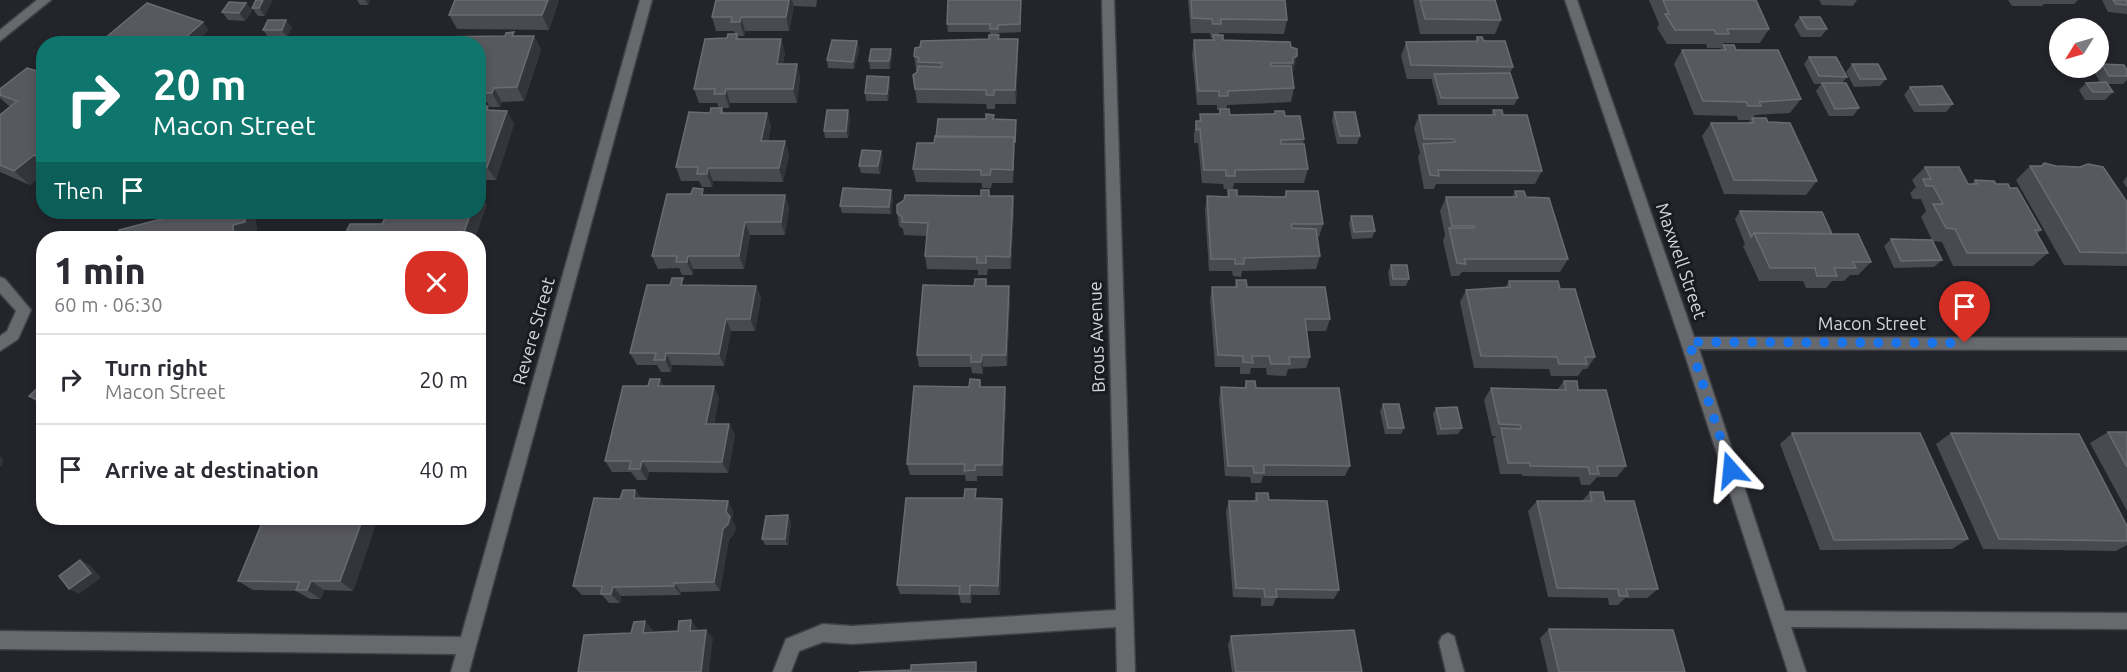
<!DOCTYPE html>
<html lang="en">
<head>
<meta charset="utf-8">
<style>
  body { margin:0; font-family:Ubuntu,sans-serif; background:#f7f7f7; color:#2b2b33; height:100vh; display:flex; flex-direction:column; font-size:22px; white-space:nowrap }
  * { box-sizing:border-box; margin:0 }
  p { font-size:20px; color:#7c7c81 }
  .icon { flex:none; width:33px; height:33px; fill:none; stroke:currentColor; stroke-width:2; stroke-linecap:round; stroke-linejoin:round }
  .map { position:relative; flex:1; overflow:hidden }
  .panel { position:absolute; left:36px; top:231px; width:450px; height:294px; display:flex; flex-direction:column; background:#fff; border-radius:24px; box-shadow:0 3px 9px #0003 }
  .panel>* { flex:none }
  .guide { position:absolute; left:36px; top:36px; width:450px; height:183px; border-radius:24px; box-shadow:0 3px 9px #0003; background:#0f766e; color:#fff; overflow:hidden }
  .needle { width:39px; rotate:233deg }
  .controls { position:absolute; left:2049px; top:18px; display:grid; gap:12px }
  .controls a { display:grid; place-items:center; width:60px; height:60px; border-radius:50%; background:#fff; box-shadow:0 3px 9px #0003; font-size:30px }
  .pin { position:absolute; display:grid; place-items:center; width:51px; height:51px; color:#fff; margin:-62px -26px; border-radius:50% 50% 50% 0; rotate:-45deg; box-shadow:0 0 6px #0007 }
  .pin .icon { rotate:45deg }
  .me { position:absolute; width:66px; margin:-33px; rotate:342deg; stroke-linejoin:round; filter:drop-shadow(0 0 4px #0008) }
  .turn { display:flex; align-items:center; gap:21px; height:126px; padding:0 18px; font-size:27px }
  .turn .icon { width:78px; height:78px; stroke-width:2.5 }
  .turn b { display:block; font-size:42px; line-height:51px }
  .then { display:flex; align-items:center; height:57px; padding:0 18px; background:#0003; gap:12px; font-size:22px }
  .round { display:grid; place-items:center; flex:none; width:63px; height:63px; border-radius:24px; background:#f7f7f7 }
  .head { display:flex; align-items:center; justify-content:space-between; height:102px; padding:0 18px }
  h1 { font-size:36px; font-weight:800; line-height:45px }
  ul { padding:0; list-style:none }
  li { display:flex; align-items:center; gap:18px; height:90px; padding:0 18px; border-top:2px solid #e1e1e2 }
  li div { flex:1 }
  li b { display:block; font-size:22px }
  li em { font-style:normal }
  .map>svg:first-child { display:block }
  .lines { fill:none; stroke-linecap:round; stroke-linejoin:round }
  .minor-casing { stroke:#3f4147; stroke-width:3 }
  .minor { fill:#68696c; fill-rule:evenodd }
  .wall { fill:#484a50 }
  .shaded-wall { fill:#33353b }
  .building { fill:#58585f; stroke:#6b6c72; stroke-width:1.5 }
  .route { stroke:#1a73e8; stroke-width:10; stroke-dasharray:0 18 }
  .labels { text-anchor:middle; stroke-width:6; stroke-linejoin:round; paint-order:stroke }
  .street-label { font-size:18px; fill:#d4d5d9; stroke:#1a1b21 }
</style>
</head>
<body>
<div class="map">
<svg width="2127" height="672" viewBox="0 0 2127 672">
  <rect width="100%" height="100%" fill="#23252b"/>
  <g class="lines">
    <g class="minor-casing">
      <path id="minor" d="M37,0H51L0,41V30Z
        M640,0H652L469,672H451L456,654L0,649V631L461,637Z
        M1102,0H1114L1135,672H1117L1116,627L852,644L823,642L799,651L791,672H773L786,639L823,624L852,626L1116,610Z
        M1565,0H1577L1694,337L2127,338V350L1699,349L1785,611L2127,613V629L1791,627L1806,672H1788L1681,343Z
        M0,277L5,279L31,310L18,339L0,351V336L7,331L16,311L0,293Z
        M1448,633L1454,636L1464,672H1446L1439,642L1442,636Z"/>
    </g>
    <use href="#minor" class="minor"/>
  </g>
  <path class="wall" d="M256,0L265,16H258L252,8Z
    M357,0H370L368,5H360Z
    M455,0H559L549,30L457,29L449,15Z
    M716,0H817L816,7L794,6L789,31H745L744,36H738L739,39H781L785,53L783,64H797L800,78L797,103H730L729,108H722L724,113H767L771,127L768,141H785L789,155L783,182L713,181L712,187H702L699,181H681L676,167L710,113L719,108L717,103H699L694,89L727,38L735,34L734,31H716L712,17Z
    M948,0H1021V32L998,33L999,39H1018V53L1016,104H995V109H987L986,104L917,103L913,75L917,72V70H916L914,56L989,39L990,35V32H948L947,24Z
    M1188,0H1285L1287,20L1284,34L1219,33V35L1223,40L1290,42L1294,70L1292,71L1294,88L1291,102L1227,105L1226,109L1230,115L1274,114L1275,111L1285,116L1304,139L1303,144L1308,169L1304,183H1234L1233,189H1224L1223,184L1202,183L1198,143H1194V135L1196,121H1199L1200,114H1220V110H1217V105H1197L1192,54L1194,40H1212L1213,38H1211L1210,33H1191Z
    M1413,0H1495L1501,20L1495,34H1420Z
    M1649,0H1756L1769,29L1760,43H1723L1721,48H1707L1706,44H1667L1657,28L1659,24Z
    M1819,0H1857L1853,6L1822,5Z
    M2008,0H2078L2074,4H2044L2042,6H2012Z
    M2102,0H2127V14L2108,12Z
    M246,3L252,11L245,21L228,20L222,12Z
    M1800,17L1827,29L1821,37H1801L1794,25Z
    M286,20L292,28L287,37L269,38L263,30Z
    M516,36H534L541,50L524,101L502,102L500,107H490L487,102H478V44Z
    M1477,37L1484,41L1513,67L1510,73L1518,98L1514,105H1438L1432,81V79H1407L1401,56L1406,42L1475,41Z
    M857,41L859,49L854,69L828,68L827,60Z
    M1723,45L1736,50L1801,99L1790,113L1755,115L1753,118L1768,122L1817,181L1806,195L1724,194L1702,136L1711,123H1748L1750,120H1738L1737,116L1694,115L1674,64L1682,50H1720Z
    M891,49L892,56L890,69H870L869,61Z
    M1809,57L1847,77L1842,83L1859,108L1853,116H1829L1816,91L1821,84H1814L1804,64Z
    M1852,64L1886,79L1880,86L1854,87L1846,72Z
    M2102,64L2127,70V80L2123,84H2106L2113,92L2105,100H2085L2079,90L2086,83L2100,82L2094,72Z
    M44,73V173L30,185L0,172V115L10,107L0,98V89Z
    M890,84L888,101H866L865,93Z
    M1910,87L1953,104L1946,112H1914L1904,95Z
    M478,106L491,110L507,111L514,124L496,180H478Z
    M848,110L850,117L848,138H825L824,131Z
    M1493,110L1503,115L1542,171L1535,184H1436L1434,189H1424L1418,157L1420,153L1414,128L1419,115H1491Z
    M1334,112L1360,136L1357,144H1337L1332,120Z
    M994,115V119L1016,120L1013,183H992L991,188H982V183L916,182L913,169L934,143L986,119Z
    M883,158L880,174L861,173L859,166Z
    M2044,163L2127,202V266L2064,265L2016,180L2030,166H2040Z
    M1925,167L1968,184H1972L1975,180L1996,184L2041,230L2037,234L2048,253L2033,266H1953L1942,242L1933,241L1942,260L1934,267L1894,268L1884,246L1891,239L1932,240L1921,217L1926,211L1921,199H1913L1910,193L1916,187L1912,180Z
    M2127,176V188L2123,182Z
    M891,190L893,197L891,214L842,213L840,206Z
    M989,190L990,196L1014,209L1011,269H988L987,275H978V270L927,269L925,256L927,236L904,235L903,229L899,226L897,213L981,196Z
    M1228,190L1237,196L1284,197L1286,191L1323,224L1319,237H1317L1320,256L1316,269L1242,271L1241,277L1233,276L1232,271H1209L1205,210L1207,196L1227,197Z
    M1515,191L1526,197L1568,259L1560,272H1462L1459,276H1451L1443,241L1445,235L1440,211L1446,197H1512Z
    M706,195H785L789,208L785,235H750L744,269H693V275H682L679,268L658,269L652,256Z
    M1740,211L1832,234L1871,262L1858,275H1850L1844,281H1832L1826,288H1806L1803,281H1759L1743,246L1745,244L1735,219Z
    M101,212H117L112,216Z
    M1351,216L1375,231L1372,238L1352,239L1349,224Z
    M1391,265L1409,279L1406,286H1390L1388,272Z
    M986,279V286L1010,299L1007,366L983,367V374L972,373L971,367H919L917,355L974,286Z
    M1236,280L1247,287L1330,319L1326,331H1307L1310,357L1306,368L1288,369L1286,376L1267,375L1266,368H1251L1250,374H1240V367H1215L1210,299L1212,287H1235Z
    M1509,281L1560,289L1595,357L1587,369H1583L1578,376H1551L1549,369L1474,368L1460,302L1466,290L1505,288Z
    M686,285L756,286L761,298L755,331H731L724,366L672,365L671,372H661L657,365H637L630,353Z
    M980,380L981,387H1005L1006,399L1003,476H977V481H966L965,475H910L907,464L969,387Z
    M1246,381L1256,388L1350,466L1345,476H1263L1261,483H1251L1250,477L1225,476L1219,399L1221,387L1244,388Z
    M1564,381L1578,390L1626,466L1617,477H1597L1590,485H1581L1579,477L1522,476V474H1500L1493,439L1496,436H1492L1484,400L1491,388L1558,389Z
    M44,382V407L29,396Z
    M664,386L719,397L714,424H729L735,435L728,473L649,472L647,480H637L631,472H612L605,461Z
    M1383,404L1404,428L1401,434H1385L1380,411Z
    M1436,408L1462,428L1458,434L1437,435L1433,414Z
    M2108,432H2127V511L2090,443Z
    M1792,433L1968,539L1952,549L1820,550L1780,444Z
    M1951,433L2127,526V545L2116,551L1983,549L1936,444Z
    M635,490L641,499L728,501L733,512L732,520L736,527L734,534L729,539L720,591L681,592V595L621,596L620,603H609L602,595H582L573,586L620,499Z
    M1590,492L1605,501L1658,589L1647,598H1625L1618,605H1609L1608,598L1548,597L1528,511L1537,501H1582Z
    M1256,493L1269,500L1339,590L1334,599L1276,598L1273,606H1261V598L1233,597L1226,511L1229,501H1254Z
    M977,498L1002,499L1003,509L1000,595H972L971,603H961L959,595L900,594L897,585Z
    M264,518H378L353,591L324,590L321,599H310L296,591L253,590L238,581Z
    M791,521L788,545H765L762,539Z
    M1549,629L1685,672H1548L1540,638Z
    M1231,636L1362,672H1232L1228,645Z"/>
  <path class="shaded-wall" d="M263,0H273L265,16L259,8Z
    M365,0H370L368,5Z
    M548,0H559L549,30L542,15Z
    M789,0H792L794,6L789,31L786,17Z
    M246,3L252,11L245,21L239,13Z
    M741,17L745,31L744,36L740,22Z
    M286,20L292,28L287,37L282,30Z
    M203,22L209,30L194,44H178Z
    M534,36L541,50L524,101L517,87Z
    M781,39L785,53L780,78L777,64Z
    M1018,39V53L1016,104L1015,90Z
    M857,41L859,49L854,69L853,62Z
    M891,49L892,56L890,69L889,61Z
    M1297,56L1294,70L1291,72L1293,63V58Z
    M797,64L800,78L797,103L793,89Z
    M889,77L890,84L888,101L887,94Z
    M494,88L502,102L500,107L492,93Z
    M726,89L730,103L729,108L725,94Z
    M848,110L850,117L848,138L846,131Z
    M507,111L514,124L496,180L487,167Z
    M767,113L771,127L766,154L761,141Z
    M1016,120V127L1013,183V170Z
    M785,141L789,155L783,182L779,168Z
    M881,151L883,158L880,174L878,166Z
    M44,154V161L39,157Z
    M34,155L44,164V173L30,185L14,171Z
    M708,168L713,181L712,187L707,174Z
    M891,190L893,197L891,214L889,207Z
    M478,193L487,205L475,238H462L471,212H478Z
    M785,195L789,208L785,235L781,222Z
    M1013,196L1014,209L1011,269L1010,257Z
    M107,212H117L112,216Z
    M245,212H255L258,235L245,238H234L233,225Z
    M745,222L750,235L744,269L739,256Z
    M688,256L693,269V275L687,262Z
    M756,286L761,298L755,331L750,319Z
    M1009,286L1010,299L1007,366L1006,355Z
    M726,319L731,331L724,366L719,354Z
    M666,353L672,365L671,372L665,360Z
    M982,355L983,367V374L981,362Z
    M660,379L667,390L658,386Z
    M714,386L719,397L712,435L706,424Z
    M1005,387L1006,399L1003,476L1002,465Z
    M729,424L735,435L728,473L722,462Z
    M0,456L3,458L2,466H0Z
    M642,461L649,472L647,480L640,469Z
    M635,490L643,500L634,498Z
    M1002,499L1003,509L1000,595L998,586Z
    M728,501L733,512L732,520L736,527L734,534L729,539L720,591L714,582Z
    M788,515L791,521L788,545L785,539Z
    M363,518H378L353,591L340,581Z
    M80,560L90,565L101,578L79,594L69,589Z
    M311,581L324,590L321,599L307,590Z
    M674,583L681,592V595L674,586Z
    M970,585L972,595L971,603L970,594Z
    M613,587L621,596L620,603L611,594Z
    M691,620L698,629L697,639L690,631Z
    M645,621L653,630L651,641L643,633Z
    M706,630L713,638L709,672H701Z"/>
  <path class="building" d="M256,0H263L259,8H252Z
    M455,0H548L542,15H449Z
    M716,0H789L786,17H741L740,22H731L732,17H712Z
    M948,0H1021L1020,24L998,25V29H990V24H947Z
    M1191,0H1285L1287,20L1221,19V24H1213L1212,19L1192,18Z
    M1420,0H1495L1501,20L1425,19Z
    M1663,0H1756L1769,29H1727L1729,34H1716L1714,30H1675L1665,14H1669Z
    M2113,0H2127V5L2116,4Z
    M229,2L246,3L239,13L222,12Z
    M147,3L203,22L178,44H98Z
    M1800,17H1820L1827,29H1807Z
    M268,20H286L282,30H263Z
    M514,32L512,36H534L517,87L494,88L492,93H482L484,88H478V44H435L437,37L505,36L506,33Z
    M728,34H737L736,39H781L777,64H797L793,89H726L725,94H714L715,89H694L705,39L727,38Z
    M989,35H999L998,39H1018L1015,90H994V95H986V90L915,89L913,75L917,72L918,66L941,67L942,63L918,62L919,58L914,56L915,48L920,47L921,41L989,39Z
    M1213,35H1223V40L1290,42L1291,47L1297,49V56L1293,58V63H1271V66H1291L1294,88L1228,91V96H1219V91H1198L1194,40H1214Z
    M1477,37H1482L1484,41H1505L1513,67L1411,65L1406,42L1478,41Z
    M832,40L857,41L853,62L827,60Z
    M1723,45H1734L1736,50H1778L1801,99L1759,102L1761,106H1748L1746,102L1703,101L1682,50H1726Z
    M871,49H891L889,61H869Z
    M1809,57H1836L1847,77L1819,76Z
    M1852,64H1878L1886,79H1860Z
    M2102,64L2124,65L2127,70V76H2109Z
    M27,68L44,73V146L41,148L44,150V154L39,157L34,155L14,171L0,165V115L17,101L0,95V89Z
    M1510,73L1518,98H1441L1434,74Z
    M867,76L889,77L887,94L865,93Z
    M2106,82L2113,92H2093L2086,83Z
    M1822,83H1846L1859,108L1835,109Z
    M1942,86L1953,104L1920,105L1910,87Z
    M478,106H488L487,110L507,111L487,167H478Z
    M711,108H722L721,113H767L761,141H785L779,168H708L707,174H697L698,167H676L689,112L710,113Z
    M1220,109H1229L1230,115L1275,114V111H1284L1285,116H1300L1304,139L1281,140V144H1304L1308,169L1235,170V176H1226V170H1204L1200,129L1196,130V121H1201L1200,114H1220Z
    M827,110H848L846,131H824Z
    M1493,110H1502L1503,115H1527L1542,171L1438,170L1439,176L1430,175L1423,144L1455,142L1454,139H1424L1419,115H1495Z
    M1334,112H1355L1360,136H1340Z
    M986,114L994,115L993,119L1016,120L1015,143L1014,137H936L938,119H986Z
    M1752,118H1766L1768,122L1790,123L1817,181L1734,180L1711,123H1754Z
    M935,136L1014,137L1013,170L991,169L990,175H981V170L913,169L917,143H934Z
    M862,150L881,151L878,166H859Z
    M2044,163L2056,166L2080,167L2088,164L2103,167L2127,202V253L2080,252L2030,166H2042Z
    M1925,167H1959L1968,184H1977L1975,180L1994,181L1996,184H2008L2010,188H2017L2041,230H2035L2048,253H1967L1955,229L1946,228L1933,204H1943L1933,186H1926L1923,179H1931Z
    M693,188L703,189L702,195H785L781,222H745L739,256H688L687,262H676L677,256H652L667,194H691Z
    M843,188L891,190L889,207L840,206Z
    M981,190H989V196H1013L1010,257L986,256V263H977V257L925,256L928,223L902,222V217L897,213V205L904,200L905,195L981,196Z
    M1228,190H1237V196L1286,197V191H1318L1323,224H1291L1292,228L1316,229L1320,256L1244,258V264H1235V259H1211L1207,196L1229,197Z
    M1515,191H1524L1526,197L1549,198L1568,259H1464L1466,264L1457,263L1449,228H1474V226H1452L1446,197H1517Z
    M1740,211L1822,212L1832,234L1754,233L1751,237Z
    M188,212H245V222L233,225L234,238H119V230Z
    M388,212H471L462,238H343L350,224H382Z
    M1351,216H1372L1375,231L1354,232Z
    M1754,233L1858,234L1871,262H1853L1856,268H1834L1837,276H1817L1815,268H1770Z
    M1891,239L1932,240L1942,260L1901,261Z
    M1391,265H1407L1409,279H1393Z
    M672,278H683L681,285L756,286L750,319H726L719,354L666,353L665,360H654L656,353H630L647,285H670Z
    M975,279H986V286H1009L1006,355H982L981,362H971V355H917L923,285L974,286Z
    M1236,280H1246L1247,287H1325L1330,319H1305L1310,357H1289L1290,364H1271L1269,356H1252L1253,363L1243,362V356L1218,355L1212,287H1237Z
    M1509,281H1558L1560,289H1575L1595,357H1585L1587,364H1559L1557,357L1481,356L1466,290L1510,287Z
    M650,379H660L658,386H714L706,424H729L722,462L642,461L640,469H629L631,461H605L623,386H648Z
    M970,379L980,380V387H1005L1002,465H975V470L964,471L965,464H907L914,386L969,387Z
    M1246,381H1255L1256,388H1339L1350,466L1264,465V473H1254L1253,466H1228L1221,387L1246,388Z
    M1564,381H1577L1578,390H1606L1626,466H1597L1599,474H1590L1588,467L1530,466V463H1508L1501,428L1521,429L1520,425L1499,424L1491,388L1566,390Z
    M44,382V403L29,396Z
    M1383,404H1399L1404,428H1388Z
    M1457,407L1462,428L1441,429L1436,408Z
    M2108,432H2127V467Z
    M1792,433H1920L1968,539L1834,540Z
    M1951,433L2079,434L2127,526V541L1999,539Z
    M965,489H976L975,498L1002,499L998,586L970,585V594H959L960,586L897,585L906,498H964Z
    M623,490H635L634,498L728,501L726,512L730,517L728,524L723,529L714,582L674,583V586L613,587L611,594H601L602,586H573L594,498L620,499Z
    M1590,492H1603L1605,501H1634L1658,589H1626L1628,596H1619L1618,589L1557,588L1537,501H1592Z
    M1256,493H1268L1269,500L1327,501L1339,590L1276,589L1277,597H1265L1264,589L1236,588L1229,501H1257Z
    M788,515L785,539H762L766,516Z
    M264,518H363L340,581H311L307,590H296L299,582L238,581Z
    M80,560L91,573L69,589L59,576Z
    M691,620L690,631L706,630L701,672H578L584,635L631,633L634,622L645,621L643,633L678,631L679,621Z
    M1549,629L1673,630L1685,672H1559Z
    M1354,630L1362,672H1236L1231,636Z
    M976,662V672H859L911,670V665Z"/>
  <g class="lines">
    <path class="route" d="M1731,470L1689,342L1965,343"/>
  </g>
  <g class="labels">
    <g class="street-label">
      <text transform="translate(1681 261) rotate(71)" y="6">Maxwell Street</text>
      <text x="1872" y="330">Macon Street</text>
      <text transform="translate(534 331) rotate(-74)" y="6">Revere Street</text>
      <text transform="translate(1097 337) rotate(-92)" y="6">Brous Avenue</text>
    </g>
  </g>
</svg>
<div class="controls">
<a><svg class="needle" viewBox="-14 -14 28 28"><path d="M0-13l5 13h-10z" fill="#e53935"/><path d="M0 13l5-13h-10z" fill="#7c7c81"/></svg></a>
</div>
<div class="pin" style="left:1965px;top:343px;background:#d93025"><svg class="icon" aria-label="arrive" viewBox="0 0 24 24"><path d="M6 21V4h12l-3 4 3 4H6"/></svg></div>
<svg class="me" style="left:1731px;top:470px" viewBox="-20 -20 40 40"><path d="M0-17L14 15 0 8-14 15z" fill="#1a73e8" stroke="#fff" stroke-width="4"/></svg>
<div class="guide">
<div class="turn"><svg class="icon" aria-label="right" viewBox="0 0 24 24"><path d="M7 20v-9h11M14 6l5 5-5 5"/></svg><div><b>20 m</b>Macon Street</div></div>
<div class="then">Then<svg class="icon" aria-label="arrive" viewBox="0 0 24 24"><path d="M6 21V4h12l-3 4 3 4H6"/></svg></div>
</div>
<section class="panel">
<div class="head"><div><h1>1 min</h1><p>60 m · 06:30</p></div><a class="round" style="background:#d93025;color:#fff"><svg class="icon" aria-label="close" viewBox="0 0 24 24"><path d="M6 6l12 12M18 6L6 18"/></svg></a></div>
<ul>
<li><svg class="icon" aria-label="right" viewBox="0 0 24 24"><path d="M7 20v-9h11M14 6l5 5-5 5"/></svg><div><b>Turn right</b><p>Macon Street</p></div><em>20 m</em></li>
<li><svg class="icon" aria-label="arrive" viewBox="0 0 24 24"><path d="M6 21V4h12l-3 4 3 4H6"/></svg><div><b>Arrive at destination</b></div><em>40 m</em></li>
</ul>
</section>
</div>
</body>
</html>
